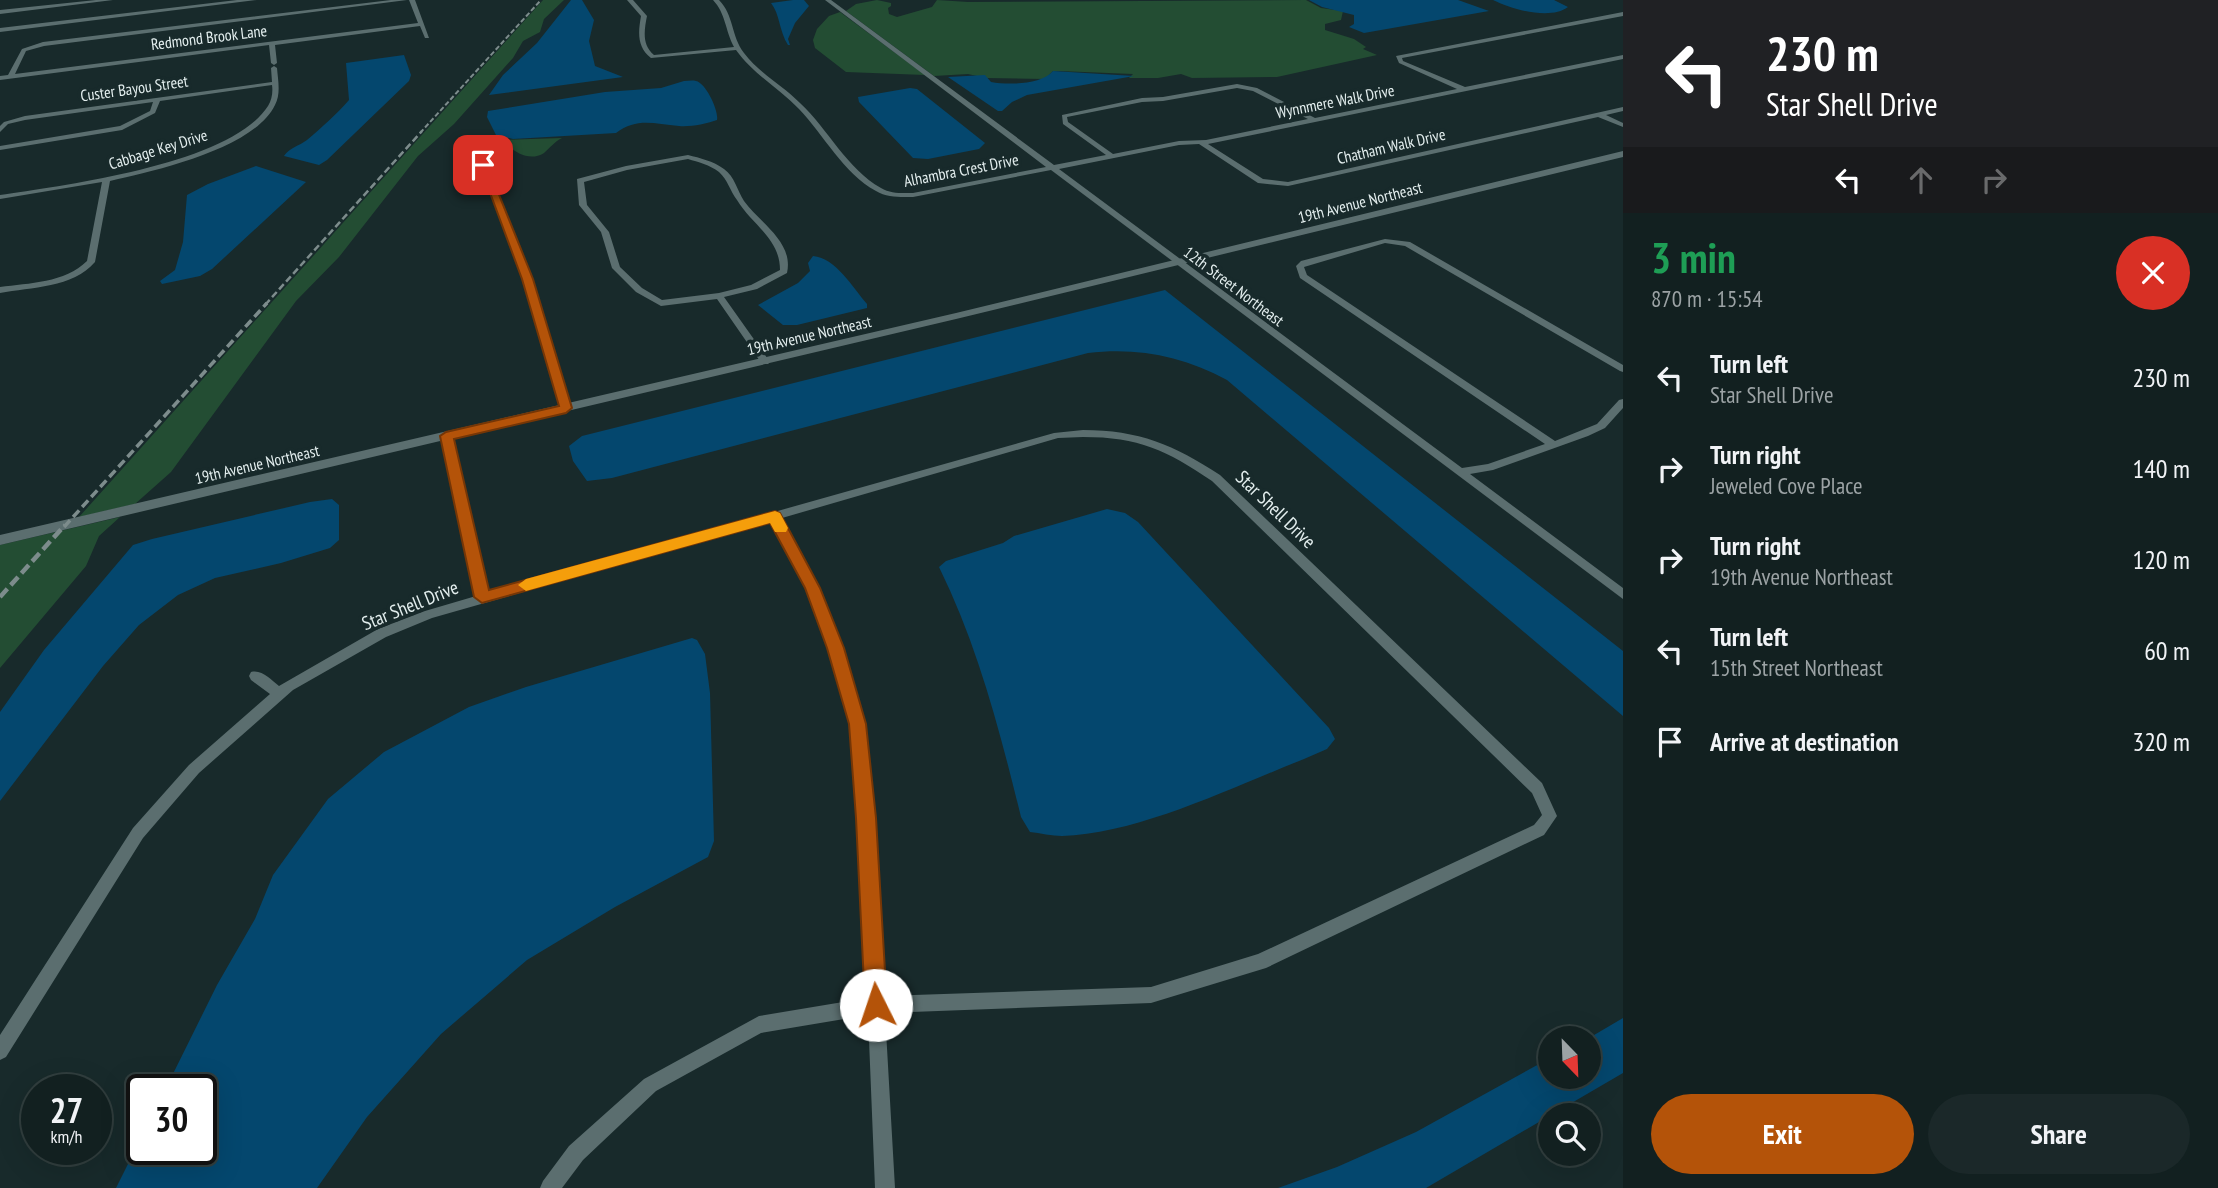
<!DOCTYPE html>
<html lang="en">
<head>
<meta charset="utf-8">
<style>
  body { margin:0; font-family:"PT Sans Narrow",sans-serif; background:#1b2829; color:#f1f3f6; height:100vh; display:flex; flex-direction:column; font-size:26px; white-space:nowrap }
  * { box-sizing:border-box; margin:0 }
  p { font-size:23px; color:#9ca3a5 }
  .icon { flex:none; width:38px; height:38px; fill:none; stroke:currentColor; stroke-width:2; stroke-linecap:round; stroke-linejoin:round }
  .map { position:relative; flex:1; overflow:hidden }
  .sheet { display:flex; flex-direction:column; background:#122020; width:595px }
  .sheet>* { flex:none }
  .top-card { background:#202124; color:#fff; overflow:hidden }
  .needle { width:46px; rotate:157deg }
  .fabs { position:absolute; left:1538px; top:1026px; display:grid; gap:14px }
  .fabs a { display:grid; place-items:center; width:63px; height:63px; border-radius:50%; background:#122020; box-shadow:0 7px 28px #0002,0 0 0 2px #313e3e; font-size:35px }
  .speed { position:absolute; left:21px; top:1074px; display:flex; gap:14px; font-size:35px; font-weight:700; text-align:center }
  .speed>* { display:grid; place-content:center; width:91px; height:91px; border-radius:50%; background:#122020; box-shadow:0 7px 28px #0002,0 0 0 2px #313e3e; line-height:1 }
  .speed small { font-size:18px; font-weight:400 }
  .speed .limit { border:4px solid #111; border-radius:10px; background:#fff; color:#111 }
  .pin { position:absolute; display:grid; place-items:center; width:60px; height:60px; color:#fff; margin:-30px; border-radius:14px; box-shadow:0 4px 10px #0006 }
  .me { position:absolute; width:77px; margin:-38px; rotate:356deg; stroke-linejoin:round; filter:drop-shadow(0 0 5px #0008) }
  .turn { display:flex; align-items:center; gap:24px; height:147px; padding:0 28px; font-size:32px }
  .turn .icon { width:91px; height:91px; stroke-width:2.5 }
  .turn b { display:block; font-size:49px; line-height:60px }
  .lanes { display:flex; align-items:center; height:66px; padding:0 28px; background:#0003; justify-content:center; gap:35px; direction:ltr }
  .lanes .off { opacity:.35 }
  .round { display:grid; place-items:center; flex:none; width:74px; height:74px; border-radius:37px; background:#1b2829 }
  .summary { display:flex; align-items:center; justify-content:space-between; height:119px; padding:0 28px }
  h1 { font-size:42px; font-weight:700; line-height:52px; color:#1e9e55 }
  .action { display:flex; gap:14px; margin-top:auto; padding:14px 28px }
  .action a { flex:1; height:80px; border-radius:42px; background:#b45309; color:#fff; font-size:28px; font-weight:700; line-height:80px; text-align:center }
  .action a+a { background:#1b2829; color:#f1f3f6 }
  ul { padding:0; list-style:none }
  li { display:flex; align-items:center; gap:21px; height:91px; padding:0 28px }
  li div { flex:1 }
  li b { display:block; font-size:26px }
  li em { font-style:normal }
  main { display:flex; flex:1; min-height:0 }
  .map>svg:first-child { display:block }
  .green { fill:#234d33 }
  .water { fill:#04476e }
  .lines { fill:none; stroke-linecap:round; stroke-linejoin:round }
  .minor { fill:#5b6e6f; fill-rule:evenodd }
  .tertiary { fill:#5b6e6f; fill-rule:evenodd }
  .rail-far3 { stroke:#7d8c8c; stroke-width:2; stroke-dasharray:5 2.5; stroke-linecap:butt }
  .rail-far2 { stroke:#7d8c8c; stroke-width:2.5; stroke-dasharray:7 3.5; stroke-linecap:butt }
  .rail-far1 { stroke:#7d8c8c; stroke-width:3.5; stroke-dasharray:9 4.5; stroke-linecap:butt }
  .rail { stroke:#7d8c8c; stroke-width:4.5; stroke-dasharray:11 5; stroke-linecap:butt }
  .route { fill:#b45309; stroke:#753606; stroke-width:2 }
  .slow { fill:#f59e0b }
  .labels { text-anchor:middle; stroke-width:7; stroke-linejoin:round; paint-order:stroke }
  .far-street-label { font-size:16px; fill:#e3eeee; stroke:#182a2b }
  .street-label { font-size:19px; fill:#e3eeee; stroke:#182a2b }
</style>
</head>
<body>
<main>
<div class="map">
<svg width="1623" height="1188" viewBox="0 0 1623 1188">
  <rect width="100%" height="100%" fill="#182a2b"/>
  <path class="green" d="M543,0H564L544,19L540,32L523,41L513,58L454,124L418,156L339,257L296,301L171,472L135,504L79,517Z
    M877,0L891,3V6L888,8L889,14L897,17L932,7L937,0L968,2L1306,0L1321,8L1343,11L1341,20L1325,24V30L1354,39L1366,47L1363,49L1377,55L1277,77L1192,78L1181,74L1158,78H1129L1133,74L1059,71H1053L1045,79L986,78L968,74L934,76L846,11L856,4Z
    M840,12L925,75L846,72L815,48L813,40L817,29L829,16Z
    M562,138C554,142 550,148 544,153C528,163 512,150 501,140Z
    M120,517L99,536L86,566L0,668V545Z"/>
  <path class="water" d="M571,0H582L594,20L589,41L595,66L623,77L489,95L503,75L537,43Z
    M793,0H804L809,6L795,23L788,39L790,45H788C779,31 780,14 771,3Z
    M1309,0H1458L1489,11L1364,33L1349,27L1354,24V15L1322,7Z
    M1493,0H1554L1568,7C1551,20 1513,10 1493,0Z
    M404,55L411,75L409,81L327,160L319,165L284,156C289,148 299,146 307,140C322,127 336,115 349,100L346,63Z
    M1053,71L1134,76L1027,95L1012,102L1002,111H998L948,77L985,75L991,82C1008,85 1041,85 1053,71Z
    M684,81C688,81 692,80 696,81C706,83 719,111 717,120C705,124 691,127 679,126C654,124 637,117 616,133L513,139L496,135L487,117L488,111L605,92L661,88Z
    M910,88L917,89L985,143L979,149L928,159L913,158L859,102L858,97Z
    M256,166L306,182L212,269L200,276L162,284L160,281L175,270L183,242L187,195L208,184Z
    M813,256C836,258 853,288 867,304V308L797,325H783L758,305L798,283L810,271L808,263Z
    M1165,290L1623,651V716L1227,380C1183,356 1137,347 1088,353L612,478L587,481L573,461L569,446L582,436Z
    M332,499L339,505V540L330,548L281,563L215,578L178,595L139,625L103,666L0,801V712L44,650L133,545L152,539L310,502Z
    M1107,509L1125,513L1138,522L1329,728L1335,739L1327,749L1304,759C1233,787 1138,834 1062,836C1052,836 1040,833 1030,832L1021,817C1000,732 978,646 939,567L946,561L1003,543L1014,536Z
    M692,638L697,640L705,654L710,693L714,841L708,857L615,907L527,960L441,1034L367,1117L317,1188H116L142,1136V1150H201V1090H165L217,985L255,919L273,875L328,799L384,752L469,707L526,687Z
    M1623,1018V1073L1426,1188H1278L1337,1167L1416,1132L1550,1058V1076H1589V1038Z"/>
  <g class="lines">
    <path class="minor" d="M96,0H113L0,14V10Z
      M391,0H407L44,46L26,51L15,74L418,23L409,0H415L429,38H425L420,26L275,45L277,63L274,65L271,63L269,45L0,80V76L8,75L22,49L43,42Z
      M627,0H633L647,16C644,31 642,45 654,55L734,47C725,30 726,14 713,0H719C734,15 731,36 744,53C759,73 782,85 800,103C828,129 847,169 881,188C891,194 902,193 913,193L1046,167L825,0H831L1054,165L1106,155L1063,124L1062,115L1142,98L1163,97L1237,84L1257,88L1315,118L1457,89L1399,63L1396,56L1623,12V16L1402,58L1403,61L1465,87L1623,55V59L1208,144L1263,179L1288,182L1623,107V111L1606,115L1623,123V127L1598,117L1288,186L1258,183L1199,144L1179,145L1059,169L1462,468L1488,464L1545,444L1300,278L1296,266L1301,261L1385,239L1410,242L1623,365V372L1620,371L1405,246L1385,243L1304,267L1307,275L1555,441L1597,424L1619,400L1623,399V408L1605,428L1588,436L1493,470L1470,474L1623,588V599L1051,170L913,197C901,197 887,198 876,191C843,173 824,135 799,109C779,88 753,74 736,50L651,58C637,47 638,33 641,16ZM1237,88L1253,91L1308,119L1206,140L1179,141L1113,154L1068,122L1067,117L1142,102L1163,101Z
      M274,66L277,68C278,80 281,94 275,105C254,149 154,171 110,181L95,262C73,288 31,287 0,293V287C29,283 65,283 87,261L102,182L0,199V195C66,185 231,164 268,106C272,100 273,92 272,85L160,101L155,113L122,130L0,150V146L120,126L150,111L153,102L25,120L8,124L0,132V126L4,122L25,116L272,82L271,68Z
      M688,155C700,158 713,161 724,169C735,177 737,190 744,201C760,223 794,242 787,273L757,289L724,297L770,362L768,364H762L717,299L661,306L636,292L612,268L601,232L579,205L577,179L626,166ZM688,159C698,162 710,165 719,172C728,180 730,191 737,200C752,225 780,238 780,270L751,285L719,293L662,300L642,288L620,267L609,232L587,205L584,182L627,170Z
      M480,163L487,165L532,279L571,408L570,410L566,411L561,408L524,279Z
      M1083,430C1139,430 1174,445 1220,475L1542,783L1557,816L1544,835L1266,968L1151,1003L885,1013L895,1188H875L868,1015L761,1033L656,1091L583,1160L562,1188H540L543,1181L569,1146L644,1079L759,1016L867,998L859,818L850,724L830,648L807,588L772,521L432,618L386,637L293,690L199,773L143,838L6,1057L0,1060V1035L133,828L189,765L270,694L251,680L249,676L251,672C262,669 271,680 279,686L378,629L425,611L476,596L441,436L442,434H450L451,436L487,593L1054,433ZM1083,437C1139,437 1166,450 1212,481L1532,793L1542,815L1534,825L1258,954L1151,987L884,996L873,818L864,724L842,648L819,588L782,518L1058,438Z"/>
    <path class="tertiary" d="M237,0H257L0,32V28Z
      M1623,151V157L956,319L0,545V535L956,313Z"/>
    <path class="rail-far3" d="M420,133L541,0"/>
    <path class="rail-far2" d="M265,305L422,131"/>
    <path class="rail-far1" d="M64,527L267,303"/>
    <path class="rail" d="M0,597L65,525"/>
  </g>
  <path class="route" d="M479,163L487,165L533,279L572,408L566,413L454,439L489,590L775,511L780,513L820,588L844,648L866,724L876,818L887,1005L884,1013L876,1016L868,1013L865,1005L856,818L849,724L827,648L805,588L770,523L482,603L474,597L440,436L446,432L559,406L522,279Z"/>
  <path class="slow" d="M775,511L780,513L788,528L786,532H775L770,523L526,591L518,585L526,579Z"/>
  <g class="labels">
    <g class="far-street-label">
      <text transform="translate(209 37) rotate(-7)" y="6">Redmond Brook Lane</text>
      <text transform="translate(134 88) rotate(-8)" y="6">Custer Bayou Street</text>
      <text transform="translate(1335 101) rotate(-11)" y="6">Wynnmere Walk Drive</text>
      <text transform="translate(1391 146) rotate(-13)" y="6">Chatham Walk Drive</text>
      <text transform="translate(158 149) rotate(-17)" y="6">Cabbage Key Drive</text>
      <text transform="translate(961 170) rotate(-11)" y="6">Alhambra Crest Drive</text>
      <text transform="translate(1360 202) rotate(-14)" y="6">19th Avenue Northeast</text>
      <text transform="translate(1234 286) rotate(37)" y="6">12th Street Northeast</text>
      <text transform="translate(809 335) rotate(-13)" y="6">19th Avenue Northeast</text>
      <text transform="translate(257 464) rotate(-13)" y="6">19th Avenue Northeast</text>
    </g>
    <g class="street-label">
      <text transform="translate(1276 509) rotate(44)" y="7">Star Shell Drive</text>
      <text transform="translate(410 605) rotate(-22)" y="7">Star Shell Drive</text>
    </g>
  </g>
</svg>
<div class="fabs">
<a><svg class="needle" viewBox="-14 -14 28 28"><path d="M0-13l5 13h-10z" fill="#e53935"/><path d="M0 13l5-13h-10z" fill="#9ca3a5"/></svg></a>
<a><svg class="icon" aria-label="search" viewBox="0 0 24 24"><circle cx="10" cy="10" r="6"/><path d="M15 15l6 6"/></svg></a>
</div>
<div class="speed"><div>27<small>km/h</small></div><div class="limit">30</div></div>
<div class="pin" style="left:483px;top:165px;background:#d93025"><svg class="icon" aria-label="arrive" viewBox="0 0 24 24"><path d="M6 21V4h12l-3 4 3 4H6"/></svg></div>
<svg class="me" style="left:876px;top:1005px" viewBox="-20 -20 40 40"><circle r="19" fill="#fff"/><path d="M0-13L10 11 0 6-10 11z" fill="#b45309"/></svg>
</div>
<section class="sheet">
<div class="top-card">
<div class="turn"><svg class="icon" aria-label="left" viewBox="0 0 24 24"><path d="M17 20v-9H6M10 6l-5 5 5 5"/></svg><div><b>230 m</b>Star Shell Drive</div></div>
<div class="lanes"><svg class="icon" aria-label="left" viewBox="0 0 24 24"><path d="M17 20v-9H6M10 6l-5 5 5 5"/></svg><svg class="icon off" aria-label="ahead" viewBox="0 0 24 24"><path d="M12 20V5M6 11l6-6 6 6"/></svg><svg class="icon off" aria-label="right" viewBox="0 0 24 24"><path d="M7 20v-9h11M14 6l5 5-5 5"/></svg></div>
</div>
<div class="summary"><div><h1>3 min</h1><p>870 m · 15:54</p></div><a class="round" style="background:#d93025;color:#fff"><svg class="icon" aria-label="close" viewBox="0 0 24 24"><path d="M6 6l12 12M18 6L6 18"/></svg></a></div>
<ul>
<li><svg class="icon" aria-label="left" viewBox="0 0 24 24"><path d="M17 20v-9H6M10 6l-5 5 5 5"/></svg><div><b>Turn left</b><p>Star Shell Drive</p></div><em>230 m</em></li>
<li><svg class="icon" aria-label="right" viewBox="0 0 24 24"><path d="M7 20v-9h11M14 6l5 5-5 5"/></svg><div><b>Turn right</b><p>Jeweled Cove Place</p></div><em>140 m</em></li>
<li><svg class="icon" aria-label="right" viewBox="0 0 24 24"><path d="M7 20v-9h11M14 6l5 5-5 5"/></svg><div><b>Turn right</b><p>19th Avenue Northeast</p></div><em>120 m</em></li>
<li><svg class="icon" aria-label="left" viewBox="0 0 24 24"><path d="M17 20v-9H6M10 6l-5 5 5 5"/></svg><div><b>Turn left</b><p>15th Street Northeast</p></div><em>60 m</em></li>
<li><svg class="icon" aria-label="arrive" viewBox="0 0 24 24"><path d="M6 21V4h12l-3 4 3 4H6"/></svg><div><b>Arrive at destination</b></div><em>320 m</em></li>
</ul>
<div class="action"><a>Exit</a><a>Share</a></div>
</section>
</main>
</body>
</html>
